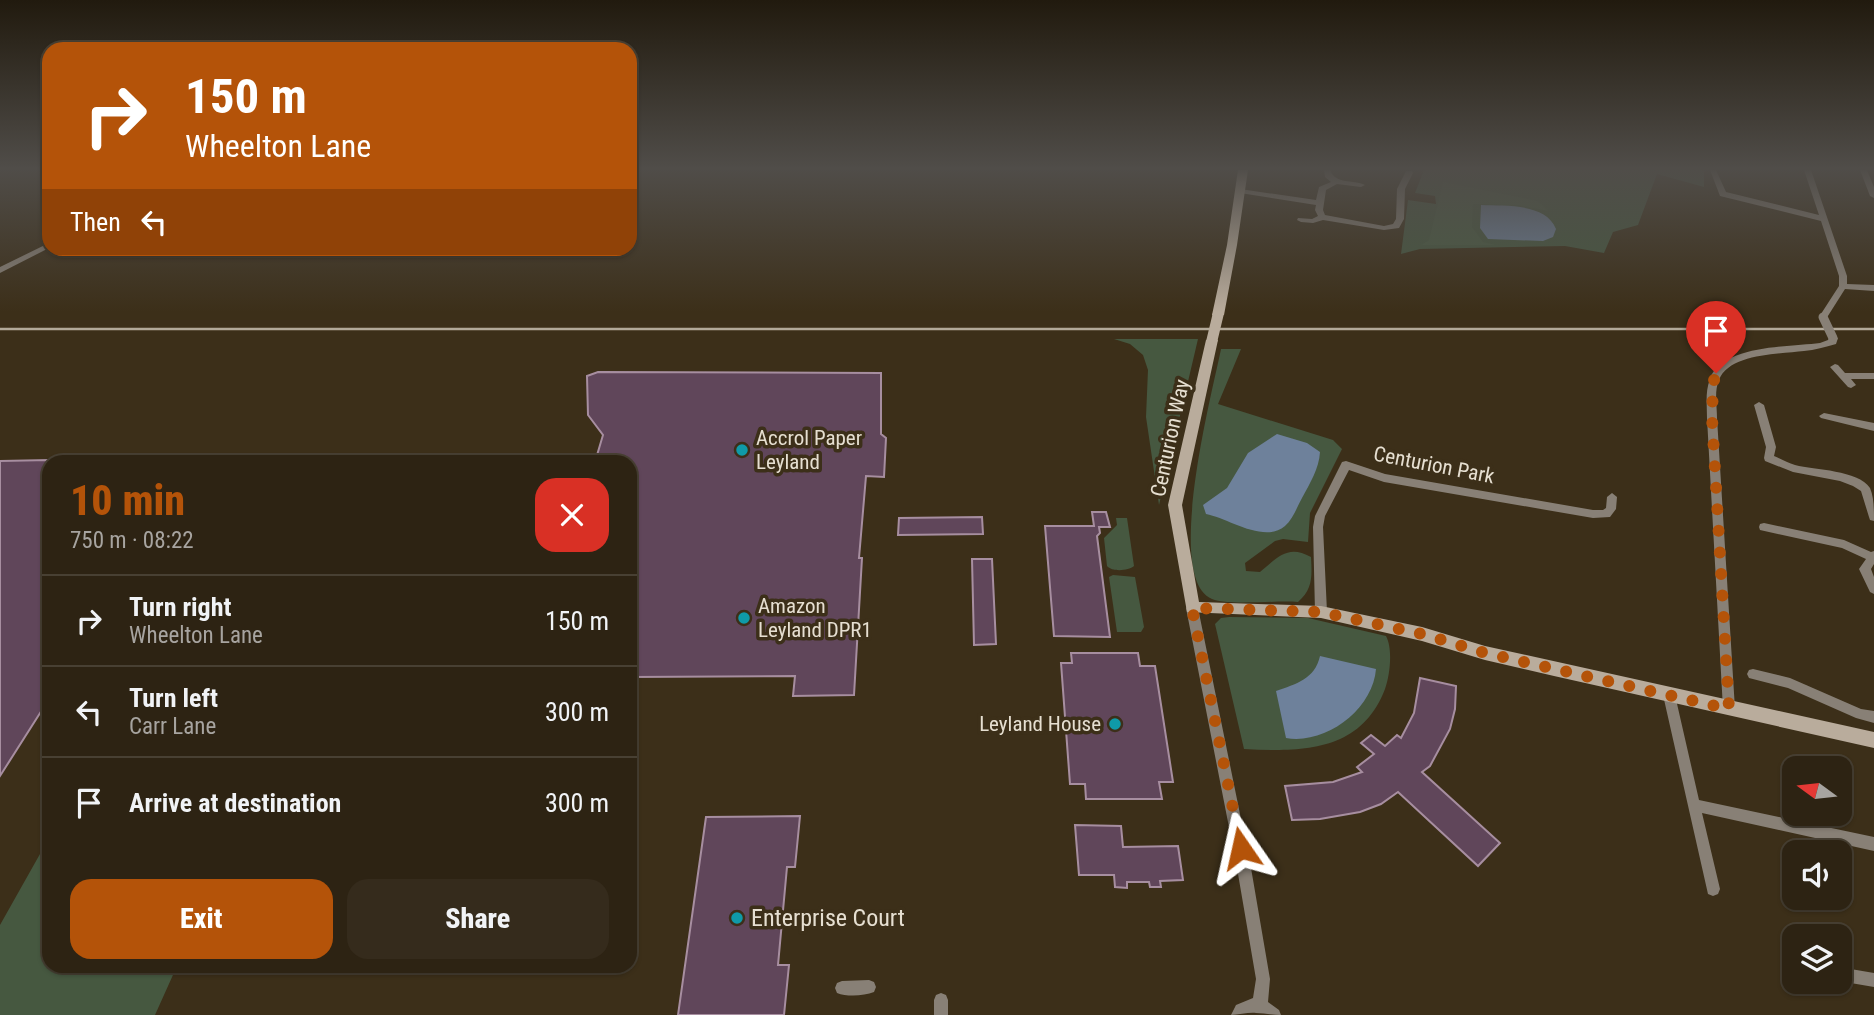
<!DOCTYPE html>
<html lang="en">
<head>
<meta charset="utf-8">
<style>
  body { margin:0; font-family:"Roboto Condensed",sans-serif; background:#352b1c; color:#f1f3f6; height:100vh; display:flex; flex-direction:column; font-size:26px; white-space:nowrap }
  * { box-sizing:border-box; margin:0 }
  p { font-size:23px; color:#a7a4a0 }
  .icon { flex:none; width:38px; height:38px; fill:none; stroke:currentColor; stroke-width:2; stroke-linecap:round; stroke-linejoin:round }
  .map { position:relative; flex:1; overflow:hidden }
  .side { position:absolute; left:42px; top:455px; width:595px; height:518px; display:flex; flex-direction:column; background:#2d2313; border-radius:21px; box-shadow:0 2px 5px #0004,0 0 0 2px #484033 }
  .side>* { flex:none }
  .banner { position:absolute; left:42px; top:42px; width:595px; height:214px; border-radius:21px; box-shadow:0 2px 5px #0004,0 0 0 2px #484033; background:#b45309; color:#fff; overflow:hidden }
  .needle { width:46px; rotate:285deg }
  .tools { position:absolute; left:1782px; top:756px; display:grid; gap:14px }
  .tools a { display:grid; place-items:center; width:70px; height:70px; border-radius:14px; background:#2d2313; box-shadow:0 2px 5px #0004,0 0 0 2px #484033; font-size:35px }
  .pin { position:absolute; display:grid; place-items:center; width:60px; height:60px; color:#fff; margin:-72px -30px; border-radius:50% 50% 50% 0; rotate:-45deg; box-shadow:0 0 7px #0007 }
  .pin .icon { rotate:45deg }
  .me { position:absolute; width:77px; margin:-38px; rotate:349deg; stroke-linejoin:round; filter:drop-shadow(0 0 5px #0008) }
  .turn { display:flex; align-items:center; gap:24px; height:147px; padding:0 28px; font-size:32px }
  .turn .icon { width:91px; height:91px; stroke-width:2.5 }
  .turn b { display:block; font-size:49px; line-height:60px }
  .then { display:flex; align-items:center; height:66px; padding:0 28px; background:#0003; gap:14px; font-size:26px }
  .round { display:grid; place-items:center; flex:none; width:74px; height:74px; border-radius:21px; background:#352b1c }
  .headline { display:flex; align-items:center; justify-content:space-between; height:119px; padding:0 28px }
  h1 { font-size:42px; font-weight:800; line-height:52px; color:#b45309 }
  .primary-button { display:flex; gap:14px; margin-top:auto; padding:14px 28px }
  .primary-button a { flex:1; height:80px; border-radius:21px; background:#b45309; color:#fff; font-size:28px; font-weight:800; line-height:80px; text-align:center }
  .primary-button a+a { background:#352b1c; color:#f1f3f6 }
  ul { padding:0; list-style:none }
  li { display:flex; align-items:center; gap:21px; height:91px; padding:0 28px; border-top:2px solid #484033 }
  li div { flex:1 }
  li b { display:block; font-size:26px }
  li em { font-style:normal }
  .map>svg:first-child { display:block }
  .green { fill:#465840 }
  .forest { fill:#4a5d44 }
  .water { fill:#6e819b }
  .building { fill:#60465a; stroke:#a78ea0; stroke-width:2 }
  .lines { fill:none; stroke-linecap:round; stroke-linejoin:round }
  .street { fill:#888076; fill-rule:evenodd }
  .secondary { fill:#b9ac9c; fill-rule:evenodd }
  .rail { stroke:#b2a999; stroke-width:2.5 }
  .street-bridge { stroke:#888076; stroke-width:9 }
  .secondary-bridge { stroke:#b9ac9c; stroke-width:11 }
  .route { stroke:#b45309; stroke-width:12; stroke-dasharray:0 21.6 }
  .culture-dot { fill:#0f9aa8; stroke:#3c2f19; stroke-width:2.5 }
  .labels { text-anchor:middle; stroke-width:7; stroke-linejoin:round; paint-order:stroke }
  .poi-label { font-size:21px; fill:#e6dfd1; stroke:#3c2f19; text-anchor:start }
  .street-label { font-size:21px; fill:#e6dfd1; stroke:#3c2f19 }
  .near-poi-label { font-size:24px; fill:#e6dfd1; stroke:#3c2f19; text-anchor:start }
</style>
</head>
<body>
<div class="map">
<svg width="1874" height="1015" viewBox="0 0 1874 1015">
  <rect width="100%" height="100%" fill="#3c2f19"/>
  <path class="green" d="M1424,170H1704V187L1657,174L1638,225L1613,232L1604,253L1565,246L1420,249L1401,254L1408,200L1436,204L1435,196L1415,193Z
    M1114,339H1198L1159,505L1146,417L1148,370L1143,355L1130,344Z
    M1221,349H1241L1218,404L1333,440L1342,449L1310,513L1308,542L1283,539L1275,541L1245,563L1246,571L1260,572C1278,557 1288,544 1311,557C1312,576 1313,589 1298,602C1276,600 1229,606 1212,599C1163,579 1213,390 1221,349Z
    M1116,518H1127L1134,566C1128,571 1112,572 1107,566L1104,538L1117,525Z
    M1113,575L1135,577L1144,627L1141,632H1117L1109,577Z
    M1229,617L1308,618L1386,636C1393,649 1390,675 1385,689C1361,752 1302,752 1244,749L1215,624L1221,618Z
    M49,838V966H177L155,1015H0V925Z"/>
  <path class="forest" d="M1443,182L1538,201L1548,211L1518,205L1473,204L1472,227L1483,242L1496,245H1421L1429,240Z"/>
  <path class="water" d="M1481,205C1505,206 1546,203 1556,229L1553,237L1543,241L1488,239L1480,228Z
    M1277,434L1307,443L1320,452C1319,469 1310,483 1302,498C1297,507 1293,519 1285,526C1264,544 1228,518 1206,514L1203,505L1227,488L1248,453Z
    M1320,656L1376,669C1373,709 1326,745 1286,738L1276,691C1296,684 1315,679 1320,656Z"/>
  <path class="building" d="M598,372L881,373V434L886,438L884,477L866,476L859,558H862L854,695L793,696L795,676L630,677V462H595L603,435L588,415L587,376Z
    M49,460V699L0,776V461Z
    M1092,512H1106L1110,527H1099L1100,533L1097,536L1110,637L1054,636L1045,526H1094Z
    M982,517L983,534L898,535L899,518Z
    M972,559H992L996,644L974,645Z
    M1071,653H1138L1140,666H1155L1173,782H1159L1162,799H1086L1085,784H1070L1061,663H1072Z
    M1420,678L1456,686L1455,709L1450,729L1430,766L1422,772L1500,843L1478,866L1398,792L1381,804L1360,812L1320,819L1292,820L1285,786L1333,782L1362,772L1357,767L1374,754L1361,743L1371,735L1385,746L1397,735L1401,738L1414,713Z
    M800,816L795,867H787L778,965H789L784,1015H678L706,817Z
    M1075,825L1121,826L1123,847L1178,846L1183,880L1160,881L1161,887H1150L1149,882H1127V888L1115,887L1114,875H1079Z"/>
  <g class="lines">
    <path class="street" d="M1324,170H1330C1336,185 1353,179 1365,185L1361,187L1337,184L1326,190L1323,210L1325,215L1384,226L1393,224L1396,219L1397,189L1406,171H1412L1413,173L1405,189L1404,219L1399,228L1384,230L1323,220L1313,223L1301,222L1297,220L1298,218L1312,219L1318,216L1315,210L1316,205L1240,193L1236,191L1240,189L1316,200L1319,187L1331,182L1325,177Z
      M1710,170H1716L1726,192L1819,215L1804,170H1811L1847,276V284L1874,285V291L1845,289L1826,319H1820L1819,317L1839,286V276L1821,221L1720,196Z
      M1860,170H1867L1874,187V198L1870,196Z
      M49,243V248L0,273V267Z
      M1833,335L1838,338L1836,344C1825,347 1815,350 1804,351C1780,354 1729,353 1719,380C1714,391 1717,406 1717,418L1735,709L1733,713L1729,714L1725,713L1723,709L1707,418C1707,405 1705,392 1710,379C1721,345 1790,347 1820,343L1828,340L1830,336Z
      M1835,364L1838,365L1845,373H1874V379H1851L1856,385L1851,388L1848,387L1830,367Z
      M1759,402L1764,405L1776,447L1774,456C1781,459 1788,463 1795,465C1815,470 1858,470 1870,488C1874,497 1874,510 1874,521L1870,520L1869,517L1861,491L1853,486L1840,481L1793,472L1765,461L1764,458L1766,447L1754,405Z
      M1824,413L1874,423V431L1821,418L1819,416Z
      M1346,461L1385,474L1593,510H1603L1606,508L1607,497L1612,493L1617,497L1616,509L1610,517L1593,518L1384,482L1349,470L1325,516L1323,527L1327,612L1325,615L1321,617L1317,615L1315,612L1313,527L1315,516L1342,462Z
      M1764,523L1844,540L1871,552L1874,551V564L1871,569L1874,577V594L1870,592L1859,569L1866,559L1842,548L1760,530L1759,527L1760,524Z
      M1192,603L1196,605L1198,608L1251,868L1270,979L1268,1002L1279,1010L1281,1015C1272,1015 1264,1013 1256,1013C1249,1012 1239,1015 1231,1015L1236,1005L1253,998L1256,979L1237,868L1186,608L1188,605Z
      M1753,669L1790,678L1861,709L1874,711V723L1856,718L1788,688L1749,678L1747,674L1749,670Z
      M1669,690L1673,691L1675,695L1699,800L1874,837V851L1702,813L1720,889L1718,894L1713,896L1708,894L1663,695L1665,691Z
      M1839,967L1874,973V987L1839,981Z
      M869,980L874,982L876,987L874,992C864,996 847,997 837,993L835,988L837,983L842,981Z
      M1814,982H1828L1829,986L1827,991L1822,993L1817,991Z
      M941,993L946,995L948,1000V1015H934V1000L936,995Z"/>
    <path class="secondary" d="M1238,170H1248L1237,245L1224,315L1218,319L1212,315L1227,245Z
      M1212,336L1218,340L1182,505L1199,602L1321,606L1422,627L1485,646L1874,732V748L1554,676L1485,660L1422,641L1321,618L1187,612L1168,505L1206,340Z"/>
    <path class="rail" d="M0,329H1874"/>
    <path class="street-bridge" d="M1823,317L1833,338"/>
    <path class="secondary-bridge" d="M1212,340L1218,315"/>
  </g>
  <linearGradient id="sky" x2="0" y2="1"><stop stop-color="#211a0e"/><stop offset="0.54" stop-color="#504d49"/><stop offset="1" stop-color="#504d49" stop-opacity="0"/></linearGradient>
  <rect width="1874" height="312" fill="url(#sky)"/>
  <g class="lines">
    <path class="route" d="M1241,848L1192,608L1321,612L1422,634L1485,653L1729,709L1712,418L1713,384L1716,373"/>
  </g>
  <g class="culture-dot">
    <circle cx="742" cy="450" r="7"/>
    <circle cx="744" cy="618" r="7"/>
    <circle cx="1115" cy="724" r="7"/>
    <circle cx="737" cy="918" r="7"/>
  </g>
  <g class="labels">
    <g class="poi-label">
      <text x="756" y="445">Accrol Paper<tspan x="756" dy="24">Leyland</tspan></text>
      <text x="758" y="613">Amazon<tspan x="758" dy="24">Leyland DPR1</tspan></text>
      <text x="1101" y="731" text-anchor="end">Leyland House</text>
    </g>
    <g class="street-label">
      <text transform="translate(1170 438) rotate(-78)" y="7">Centurion Way</text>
      <text transform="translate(1434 465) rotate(11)" y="7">Centurion Park</text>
    </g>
    <g class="near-poi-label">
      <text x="751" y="926">Enterprise Court</text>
    </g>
  </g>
</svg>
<div class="tools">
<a><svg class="needle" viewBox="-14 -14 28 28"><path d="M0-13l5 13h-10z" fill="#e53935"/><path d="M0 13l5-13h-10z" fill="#a7a4a0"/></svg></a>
<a><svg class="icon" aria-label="sound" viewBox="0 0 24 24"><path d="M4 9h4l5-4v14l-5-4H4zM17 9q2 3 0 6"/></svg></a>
<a><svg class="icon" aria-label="layers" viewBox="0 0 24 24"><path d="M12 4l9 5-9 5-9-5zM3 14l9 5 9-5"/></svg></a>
</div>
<div class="pin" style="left:1716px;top:373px;background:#d93025"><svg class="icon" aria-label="arrive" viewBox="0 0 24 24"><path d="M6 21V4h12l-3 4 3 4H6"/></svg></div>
<svg class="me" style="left:1241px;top:848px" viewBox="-20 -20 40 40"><path d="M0-17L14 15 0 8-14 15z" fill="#b45309" stroke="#fff" stroke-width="4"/></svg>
<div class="banner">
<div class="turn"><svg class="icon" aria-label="right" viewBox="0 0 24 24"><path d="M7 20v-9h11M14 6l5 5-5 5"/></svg><div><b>150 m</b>Wheelton Lane</div></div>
<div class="then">Then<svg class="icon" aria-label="left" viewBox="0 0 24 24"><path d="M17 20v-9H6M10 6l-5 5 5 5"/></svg></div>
</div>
<section class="side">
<div class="headline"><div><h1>10 min</h1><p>750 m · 08:22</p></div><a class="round" style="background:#d93025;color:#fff"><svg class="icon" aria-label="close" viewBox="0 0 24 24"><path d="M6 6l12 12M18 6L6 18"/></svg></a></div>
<ul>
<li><svg class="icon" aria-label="right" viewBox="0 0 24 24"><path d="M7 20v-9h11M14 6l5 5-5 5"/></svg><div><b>Turn right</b><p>Wheelton Lane</p></div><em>150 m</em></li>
<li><svg class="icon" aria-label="left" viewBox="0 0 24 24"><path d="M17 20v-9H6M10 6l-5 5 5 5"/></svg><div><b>Turn left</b><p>Carr Lane</p></div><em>300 m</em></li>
<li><svg class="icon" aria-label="arrive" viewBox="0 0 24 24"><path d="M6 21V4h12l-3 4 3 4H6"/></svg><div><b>Arrive at destination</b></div><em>300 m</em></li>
</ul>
<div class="primary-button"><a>Exit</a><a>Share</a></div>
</section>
</div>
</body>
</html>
